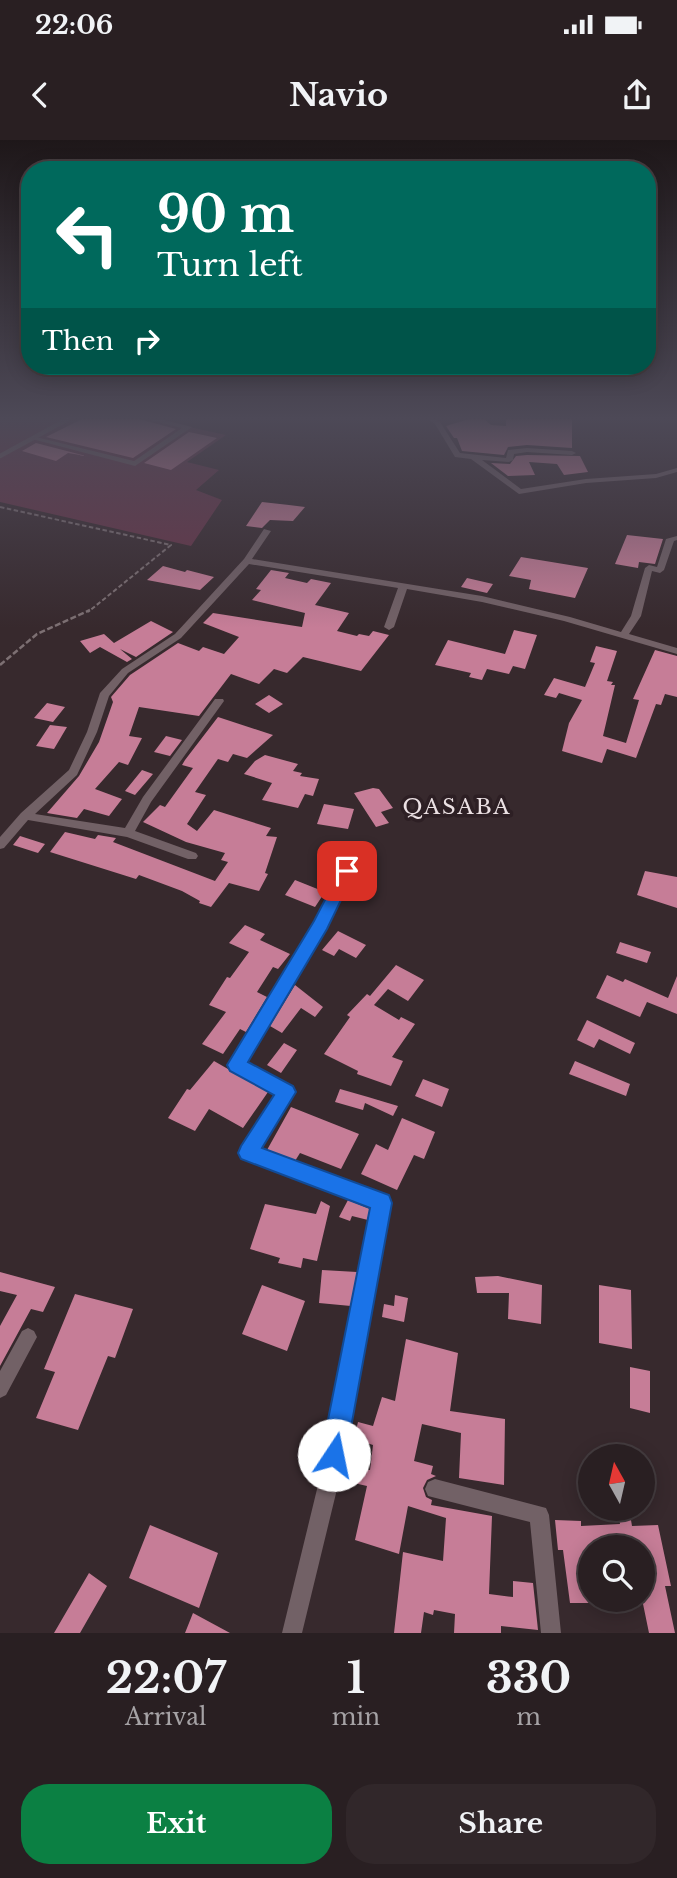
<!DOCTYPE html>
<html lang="en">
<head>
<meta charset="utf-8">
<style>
  body { margin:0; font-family:"Libre Baskerville",serif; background:#31272a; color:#f1f3f6; height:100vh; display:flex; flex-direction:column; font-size:26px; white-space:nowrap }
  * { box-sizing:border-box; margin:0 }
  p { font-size:23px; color:#a5a2a5 }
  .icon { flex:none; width:38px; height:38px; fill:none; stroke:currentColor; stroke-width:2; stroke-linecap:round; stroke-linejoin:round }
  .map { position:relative; height:1493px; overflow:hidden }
  .sheet { display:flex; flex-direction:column; background:#291f22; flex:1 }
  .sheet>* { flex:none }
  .banner { position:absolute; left:21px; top:21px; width:635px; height:214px; border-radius:28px; box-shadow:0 4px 18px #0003,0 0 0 2px #453d40; background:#00695c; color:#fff; overflow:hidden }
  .needle { width:46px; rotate:352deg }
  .tools { position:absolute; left:578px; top:1304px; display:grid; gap:14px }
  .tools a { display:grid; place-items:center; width:77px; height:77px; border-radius:50%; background:#291f22; box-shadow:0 4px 18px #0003,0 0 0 2px #453d40; font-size:35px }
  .pin { position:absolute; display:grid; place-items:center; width:60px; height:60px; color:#fff; margin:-30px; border-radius:14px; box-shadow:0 4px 10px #0006 }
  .me { position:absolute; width:77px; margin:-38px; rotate:11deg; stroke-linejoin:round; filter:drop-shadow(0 0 5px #0008) }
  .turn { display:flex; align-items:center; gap:24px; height:147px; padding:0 21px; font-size:32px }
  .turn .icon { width:91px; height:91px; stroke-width:2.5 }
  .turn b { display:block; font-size:49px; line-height:60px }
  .then { display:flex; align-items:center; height:66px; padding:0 21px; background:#0003; gap:14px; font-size:26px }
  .eta { display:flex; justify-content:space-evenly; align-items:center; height:119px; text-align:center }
  .eta b { font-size:42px; font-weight:700; line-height:49px }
  .cta { display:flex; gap:14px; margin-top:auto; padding:14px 21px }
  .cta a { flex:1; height:80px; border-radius:28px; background:#0b8043; color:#fff; font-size:28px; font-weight:700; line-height:80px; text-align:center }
  .cta a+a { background:#31272a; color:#f1f3f6 }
  .status { display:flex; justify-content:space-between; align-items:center; height:49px; padding:0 35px; background:#291f22; direction:ltr }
  .status svg { height:19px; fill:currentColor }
  header { display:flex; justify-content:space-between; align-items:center; height:91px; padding:0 21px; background:#291f22; font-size:32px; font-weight:700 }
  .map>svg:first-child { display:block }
  .green { fill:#693448 }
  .building { fill:#c67d97 }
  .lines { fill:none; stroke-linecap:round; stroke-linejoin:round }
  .path-far1 { stroke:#7d7073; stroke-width:2; stroke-dasharray:4.5 2.5; stroke-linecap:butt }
  .path { stroke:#7d7073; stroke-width:2.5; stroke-dasharray:6 2.5; stroke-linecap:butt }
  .lane { stroke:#726166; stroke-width:4.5 }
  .street { fill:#726166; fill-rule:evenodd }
  .route { fill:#1a73e8; stroke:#114b97; stroke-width:2 }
  .labels { text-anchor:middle; stroke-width:7; stroke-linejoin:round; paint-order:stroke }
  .quarter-label { font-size:21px; letter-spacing:2px; fill:#ebe0e3; stroke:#2d1f24 }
</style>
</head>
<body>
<div class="status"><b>22:06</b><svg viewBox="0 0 49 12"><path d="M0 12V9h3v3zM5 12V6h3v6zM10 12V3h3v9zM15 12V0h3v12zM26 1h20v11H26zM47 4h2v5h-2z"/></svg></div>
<header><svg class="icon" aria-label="back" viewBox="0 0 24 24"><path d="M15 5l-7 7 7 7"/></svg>Navio<svg class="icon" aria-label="share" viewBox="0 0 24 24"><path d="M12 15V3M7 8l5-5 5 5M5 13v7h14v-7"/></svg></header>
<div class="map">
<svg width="677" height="1493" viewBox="0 0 677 1493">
  <rect width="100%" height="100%" fill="#37292d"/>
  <path class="green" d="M0,279H153L226,295L187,322L219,330L196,350L222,360L191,406L0,362Z"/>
  <path class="building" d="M82,279H139L176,289L133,318L46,297Z
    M469,279H484L491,285L506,286V279H572V308L527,305L508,307L504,315L462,311L457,298H454L446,286Z
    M189,292L217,298L171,330L144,323Z
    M36,303L86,316L68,313L56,321L22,311Z
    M527,315L580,316L588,332L564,335L557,324L529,322L535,335L508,336L491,323L510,324L516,316Z
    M262,362L289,365L305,367L293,381L270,380L262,388L246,386Z
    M627,395L663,399L655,424L639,422L638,428L615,424Z
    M521,417L588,428L575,458L529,449L531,440L509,436Z
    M163,426L185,432L187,430L214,437L200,450L147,440Z
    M271,430L289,433L285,438L307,443L311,439L331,443L315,465L349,473L337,491L357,496L359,494L369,496L373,491L389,495L361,531L303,517L287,533L274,529L259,544L231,534L199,576L139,567L129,596L142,598L128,625L119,622L95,649L122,659L109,676L84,669L77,678L47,673L79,636L99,602L113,562L111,557L130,535L178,503L199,511L203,507L224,514L239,497L203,483L213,473L302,487L305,473L252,460L261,450L256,449Z
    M467,438L493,444L487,453L461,447Z
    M151,481L173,492L136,517L120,509L132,519L127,522L100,507L90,513L80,501L104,494L114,503Z
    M514,490L537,495L525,529L513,526L509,534L487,529L482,540L469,537L471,533L435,525L448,500L505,514Z
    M596,506L617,511L607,541L613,542L611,545H615L603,596L626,603L639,560L633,559L655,510L677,516V557L665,554L661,565L656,564L636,618L607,609L602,623L562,611L569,583L582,560L559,553L556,558L544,555L554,538L585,547L595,523L590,522Z
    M269,555L283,564L269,573L255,564Z
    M47,563L65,567L53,582L34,578Z
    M218,577L273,595L247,618L233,614L228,622L218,619L195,652L206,655L187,684L197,691L214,670L271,688L266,696L277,697L265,733L268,734L259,751L229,743L211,767L199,763L200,761L182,751L139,735L136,739L50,712L65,692L95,699L98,695L116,698L113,702L215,741L228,722L221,720L225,713L186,702L143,682L160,665L165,667L193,628L182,625L185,620Z
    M50,585L67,587L54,609L36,606Z
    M166,596L182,600L170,616L154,612Z
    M265,615L298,624L293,631L302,633L300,636L319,639L313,656L305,654L298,668L262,660L272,643L244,634L255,621Z
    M142,630L153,634L135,655L125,651Z
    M373,648L379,649L393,668L381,672L389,683L376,687L354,653Z
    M324,664L354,669L348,689L317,684Z
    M20,696L45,704L38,713L13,705Z
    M645,731L677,737V768L637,755Z
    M295,740L325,752L315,767L285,755Z
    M245,785L265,794L260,800L290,814L278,829L273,827L257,852L267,857L246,892L240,889L223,914L202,904L226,872L209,865L227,837L230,838L249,812L229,803Z
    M338,791L366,805L356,818L339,809L334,816L322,810Z
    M620,802L651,812L647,823L616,813Z
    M396,825L424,840L408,861L388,849L374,865L399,880L401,877L415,884L392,917L403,921L391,946L357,934L358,931L324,914L350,877L347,875L367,854L370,856Z
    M607,835L623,842L625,839L668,858L677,836V874L647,862L640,877L596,858Z
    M295,845L323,867L315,877L301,868L282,893L270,886Z
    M587,880L635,903L630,914L599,899L594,908L577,900Z
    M284,903L297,910L281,933L267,925Z
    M214,921L268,952L243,988L209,969L195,991L168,978L187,949L190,950Z
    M575,921L630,944L626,956L569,934Z
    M423,939L449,949L442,967L415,956Z
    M340,949L368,957L398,966L393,976L365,963L363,970L335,962Z
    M291,967L359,994L341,1029L300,1013L295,1021L267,1010Z
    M402,978L435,992L424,1019L414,1015L397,1050L361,1034L376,1004L388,1010Z
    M348,1060L370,1069L368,1080L352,1076L350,1081L339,1077Z
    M321,1061L330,1066L317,1121L303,1118L301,1128L278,1123L280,1118L250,1109L265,1064L316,1074Z
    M322,1130L357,1132L351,1166L319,1163Z
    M0,1132L55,1147L43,1172L31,1169L0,1226V1186L17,1155L0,1151Z
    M498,1136L542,1145L541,1184L508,1179L509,1153H477L475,1137Z
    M262,1145L305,1161L287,1211L242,1194Z
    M599,1145L631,1150L632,1209L599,1203Z
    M75,1154L133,1169L115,1218L108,1216L78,1290L36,1278L55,1232L44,1229Z
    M395,1155L408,1158L404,1182L382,1177L384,1164L394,1166Z
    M406,1199L458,1213L450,1271L505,1279L504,1345L459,1338L461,1293L422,1284L414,1321L433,1326L431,1334L436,1336L427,1340L423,1348L426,1357L432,1360L431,1365L492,1376L489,1454L513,1457V1441L533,1443L538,1490L501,1486V1493H454L455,1474L434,1470L433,1475L424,1472L421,1493H394L403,1412L443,1421L446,1378L408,1366L399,1414L355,1400L367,1346L345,1341L347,1326L370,1330L373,1305L354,1299L358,1282L373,1286L382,1257L395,1261Z
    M630,1227L650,1231V1273L630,1268Z
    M617,1368H629L632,1386L658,1385L671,1446H665L675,1493H649L642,1459L646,1458L642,1441V1407H590V1463H570L563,1410H558L555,1380L581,1381V1386L620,1384Z
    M150,1385L218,1413L199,1468L129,1438Z
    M89,1433L107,1446L80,1493H54Z
    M193,1473L230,1493H185Z"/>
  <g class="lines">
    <path class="path-far1" d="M0,367L171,405L88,472"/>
    <path class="path" d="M0,525L37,494L90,470"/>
    <path class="lane" d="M0,316L68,279"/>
    <path class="street" d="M146,279H160L192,287L135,326L32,299L36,297L134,321L182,288Z
      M428,279H436L440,282L460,313L506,318L508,310L527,308L572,311L576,313L572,315L527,312L514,314L513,320L509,322L482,320L521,349L586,339L656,334L677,328V332L656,338L586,343L519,354L471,319L455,317L435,284Z
      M264,389L271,391L252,419L482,456L570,477L621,492L631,476L645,428L649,425L657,427L666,399L677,396V400L674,401L664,430L660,433L652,431L641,476L629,494L677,508V514L564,481L482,462L407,449L394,487L389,490L384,487L398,448L249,424L181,498L128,533L109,556L97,592L77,635L35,674L125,688L143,657L215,559H223L224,561L151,662L135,691L196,713L198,716L196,719H188L127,697L28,680L4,708L0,709V697L21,673L69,630L87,592L100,553L122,529L175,494L244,419Z
      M347,727L353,731L325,788L245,923L291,947L293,952L259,1010L388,1058L390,1063L339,1341L302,1493H282L319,1341L373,1067L243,1018L240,1013L243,1008L276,954L231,929L229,925L316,782L343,728Z
      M28,1188L34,1191L37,1197L6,1255L0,1258V1231L22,1191Z
      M435,1339L546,1368L549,1375L561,1493H541L530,1382L428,1356L425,1349L428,1342Z"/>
  </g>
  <linearGradient id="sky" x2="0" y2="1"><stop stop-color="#1e1719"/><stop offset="0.57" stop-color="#4d4957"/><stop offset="1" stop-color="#4d4957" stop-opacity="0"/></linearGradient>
  <rect width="677" height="488" fill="url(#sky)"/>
  <path class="route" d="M347,725L355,731L327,789L248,922L293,946L296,952L262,1008L389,1055L392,1063L346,1315L342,1324L334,1328L325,1324L321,1315L370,1068L241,1019L238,1013L241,1006L274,955L230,931L227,925L314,781L342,727Z"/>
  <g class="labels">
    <g class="quarter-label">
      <text x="457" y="674">QASABA</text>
    </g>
  </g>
</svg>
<div class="tools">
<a><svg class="needle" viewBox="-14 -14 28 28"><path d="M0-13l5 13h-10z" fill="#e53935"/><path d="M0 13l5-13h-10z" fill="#a5a2a5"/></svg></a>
<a><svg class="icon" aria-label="search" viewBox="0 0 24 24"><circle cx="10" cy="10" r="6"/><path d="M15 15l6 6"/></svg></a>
</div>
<div class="pin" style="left:347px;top:731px;background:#d93025"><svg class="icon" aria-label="arrive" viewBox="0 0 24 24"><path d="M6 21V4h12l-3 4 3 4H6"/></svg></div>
<svg class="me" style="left:334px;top:1315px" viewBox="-20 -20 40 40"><circle r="19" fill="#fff"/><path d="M0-13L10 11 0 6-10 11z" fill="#1a73e8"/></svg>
<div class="banner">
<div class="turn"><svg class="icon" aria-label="left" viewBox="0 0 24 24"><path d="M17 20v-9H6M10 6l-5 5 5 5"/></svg><div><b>90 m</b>Turn left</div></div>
<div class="then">Then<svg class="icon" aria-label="right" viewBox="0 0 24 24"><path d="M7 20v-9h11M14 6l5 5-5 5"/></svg></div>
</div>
</div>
<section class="sheet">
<div class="eta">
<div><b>22:07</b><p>Arrival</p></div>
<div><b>1</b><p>min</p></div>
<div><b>330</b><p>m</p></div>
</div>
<div class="cta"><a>Exit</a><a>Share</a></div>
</section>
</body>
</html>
